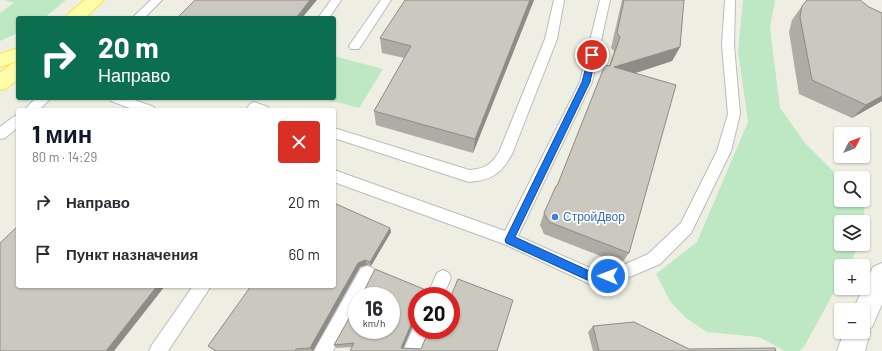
<!DOCTYPE html>
<html lang="ru">
<head>
<meta charset="utf-8">
<style>
  body { margin:0; font-family:Barlow,sans-serif; background:#f2f2f3; color:#2b2b33; height:100vh; display:flex; flex-direction:column; font-size:15px; white-space:nowrap }
  * { box-sizing:border-box; margin:0 }
  p { font-size:13px; color:#7c7c81 }
  .icon { flex:none; width:22px; height:22px; fill:none; stroke:currentColor; stroke-width:2; stroke-linecap:round; stroke-linejoin:round }
  .map { position:relative; flex:1; overflow:hidden }
  .side { position:absolute; left:16px; top:108px; width:320px; height:180px; display:flex; flex-direction:column; background:#fff; border-radius:4px; box-shadow:0 1px 3px #0004 }
  .side>* { flex:none }
  .top-card { position:absolute; left:16px; top:16px; width:320px; height:84px; border-radius:4px; box-shadow:0 1px 3px #0004; background:#0b6e4f; color:#fff; overflow:hidden }
  .needle { width:26px; rotate:48deg }
  .fabs { position:absolute; left:834px; top:127px; display:grid; gap:8px }
  .fabs a { display:grid; place-items:center; width:36px; height:36px; border-radius:4px; background:#fff; box-shadow:0 1px 3px #0004; font-size:20px }
  .speed { position:absolute; left:348px; top:287px; display:flex; gap:8px; font-size:20px; font-weight:700; text-align:center }
  .speed>* { display:grid; place-content:center; width:52px; height:52px; border-radius:50%; background:#fff; box-shadow:0 1px 3px #0004; line-height:1 }
  .speed small { font-size:10px; font-weight:400 }
  .speed .limit { border:6px solid #d22; background:#fff; color:#111 }
  .pin { position:absolute; display:grid; place-items:center; width:34px; height:34px; color:#fff; margin:-17px; border:2px solid #fff; border-radius:50%; box-shadow:0 1px 4px #0007 }
  .me { position:absolute; width:44px; margin:-22px; rotate:271deg; stroke-linejoin:round; filter:drop-shadow(0 0 3px #0008) }
  .turn { display:flex; align-items:center; gap:14px; height:84px; padding:0 16px; font-size:18px }
  .turn .icon { width:52px; height:52px; stroke-width:2.5 }
  .turn b { display:block; font-size:28px; line-height:34px }
  .round { display:grid; place-items:center; flex:none; width:42px; height:42px; border-radius:4px; background:#f2f2f3 }
  .head { display:flex; align-items:center; justify-content:space-between; height:68px; padding:0 16px }
  h1 { font-size:24px; font-weight:700; line-height:30px; color:#111827 }
  ul { padding:0; list-style:none }
  li { display:flex; align-items:center; gap:12px; height:52px; padding:0 16px }
  li div { flex:1 }
  li b { display:block; font-size:15px }
  li em { font-style:normal }
  .map>svg:first-child { display:block }
  .green { fill:#bde8c3 }
  .lines { fill:none; stroke-linecap:round; stroke-linejoin:round }
  .lane-casing { stroke:#babcc2; stroke-width:2 }
  .secondary-casing { stroke:#bdbfc7; stroke-width:2 }
  .primary-casing { stroke:#fbe34f; stroke-width:2 }
  .lane { fill:#fff; fill-rule:evenodd }
  .secondary { fill:#fff; fill-rule:evenodd }
  .primary { fill:#fffda7; fill-rule:evenodd }
  .wall { fill:#aeaca4 }
  .shaded-wall { fill:#8d8c86 }
  .building { fill:#cac8bf; stroke:#8d8c86; fill-rule:evenodd }
  .route { fill:#1a73e8; stroke:#114b97 }
  .shop-dot { fill:#3f7fe0; stroke:#fff; stroke-width:1.5 }
  .labels { text-anchor:middle; stroke-width:3.5; stroke-linejoin:round; paint-order:stroke }
  .shop-label { font-size:12px; fill:#366cbe; stroke:#fff; text-anchor:start }
</style>
</head>
<body>
<div class="map">
<svg width="882" height="351" viewBox="0 0 882 351">
  <rect width="100%" height="100%" fill="#efeee2"/>
  <path class="green" d="M4,0H66L44,18H18V33L0,41V13L14,3Z
    M743,0H775L770,28L780,108L805,143L841,179V200H859L864,207L865,235L863,239V222H841V244H860L848,266H841V279L804,347L799,351H785L759,337L707,332L686,318L670,301L656,274L697,242L748,122L738,51Z
    M334,56L383,69L359,108L322,98H334Z"/>
  <g class="lines">
    <g class="lane-casing">
      <path id="lane" d="M151,0H162L144,18H132Z
        M331,0H341L329,18H318Z
        M381,0H391L359,49H351L349,46L351,43Z
        M554,0H564L557,39L512,154C501,174 492,180 469,182L334,138V128L469,170C484,169 491,165 499,152L545,39Z
        M600,0H610L592,82L518,236L597,271L619,267L648,254L681,223L717,151L728,114L722,45L725,0H735L734,45L740,114L731,151L691,233L660,264L620,281L596,287L504,244L334,182V170L505,231L580,82Z
        M36,98H51L39,110H24Z
        M109,98H129L154,107L155,110H135L111,101Z
        M254,102L268,107L269,110H246L250,104Z
        M18,115V127L5,138L0,139V127L13,117Z
        M367,266L373,268L375,273L363,296H357V307L333,351H314L361,268Z
        M443,270L449,273L451,278L443,296H427L437,273Z
        M193,286H211L168,351H149L152,345Z
        M417,323V330H429L421,351H403L415,324Z"/>
    </g>
    <g class="secondary-casing">
      <path id="secondary" d="M882,263V304L872,327L869,329L870,332L865,351H837L844,332H863V310H853L873,267Z"/>
    </g>
    <g class="primary-casing">
      <path id="primary" d="M85,0H104L85,18H65L68,14Z
        M18,48V61L0,67V54Z
        M18,62V79L7,88L0,90V73L11,64Z"/>
    </g>
    <use href="#lane" class="lane"/>
    <use href="#secondary" class="secondary"/>
    <use href="#primary" class="primary"/>
  </g>
  <path class="wall" d="M534,0L473,153L376,125L374,111L404,58L382,53L380,38Z
    M622,0H684L680,47L672,61L635,73L629,253L621,264L544,234L540,225L544,213L557,186L609,66L614,51L611,48Z
    M802,6L869,7L882,13V101L852,118L799,94L789,32L792,20Z
    M390,228L391,232L371,266L367,265L360,267L313,351H215L208,346Z
    M417,296V322H416L414,323L403,348L497,351H350L352,347L336,348L334,345Z
    M593,326L689,349L776,351H593L588,332Z"/>
  <path class="shaded-wall" d="M310,0H317L302,18H296Z
    M530,0H534L473,153L475,139Z
    M680,47L672,61L608,82L614,67Z
    M882,96V101L852,118L866,105Z
    M390,228L391,232L371,266L370,262Z
    M365,260L367,265L360,267L313,351L310,348L358,263Z
    M157,286H165L114,351H106Z
    M416,318V322L414,323L402,351L401,348L413,320Z"/>
  <path class="building" d="M195,0H310L296,18H177Z
    M405,0H530L475,139L374,111L411,46L380,38Z
    M624,0H684L680,47L614,67L676,85L629,253L549,222L544,213L556,186H557L605,65L610,66L620,37L617,33Z
    M807,0H860L869,7L882,13V96L866,105L812,80L800,17L802,6Z
    M334,203L390,228L370,262L365,260L358,263L310,348L296,349L295,351H216L208,346L251,286H334Z
    M18,226V286H157L106,351H0V243Z
    M375,269L426,290V293L435,294L441,296H417V319L416,318L413,320L401,348L421,349L429,330H451V296L458,279L513,300L497,351H350L354,343L334,345L357,304V294L363,293ZM357,296H391V330H357Z
    M634,322L689,349L775,348L776,351H599L593,326Z"/>
  <path class="route" d="M592,52L596,55L590,82L515,237L596,274L608,272L612,273L613,276L612,280L596,284L506,243L505,240L582,82L589,55Z"/>
  <circle class="shop-dot" cx="555" cy="217" r="4"/>
  <g class="labels">
    <g class="shop-label">
      <text x="563" y="221">СтройДвор</text>
    </g>
  </g>
</svg>
<div class="fabs">
<a><svg class="needle" viewBox="-14 -14 28 28"><path d="M0-13l5 13h-10z" fill="#e53935"/><path d="M0 13l5-13h-10z" fill="#7c7c81"/></svg></a>
<a><svg class="icon" aria-label="search" viewBox="0 0 24 24"><circle cx="10" cy="10" r="6"/><path d="M15 15l6 6"/></svg></a>
<a><svg class="icon" aria-label="layers" viewBox="0 0 24 24"><path d="M12 4l9 5-9 5-9-5zM3 14l9 5 9-5"/></svg></a>
<a>+</a>
<a>−</a>
</div>
<div class="speed"><div>16<small>km/h</small></div><div class="limit">20</div></div>
<div class="pin" style="left:592px;top:55px;background:#d93025"><svg class="icon" aria-label="arrive" viewBox="0 0 24 24"><path d="M6 21V4h12l-3 4 3 4H6"/></svg></div>
<svg class="me" style="left:608px;top:276px" viewBox="-20 -20 40 40"><circle r="17" fill="#1a73e8" stroke="#fff" stroke-width="3"/><path d="M0-11L8 9 0 5-8 9z" fill="#fff"/></svg>
<div class="top-card">
<div class="turn"><svg class="icon" aria-label="right" viewBox="0 0 24 24"><path d="M7 20v-9h11M14 6l5 5-5 5"/></svg><div><b>20 m</b>Направо</div></div>
</div>
<section class="side">
<div class="head"><div><h1>1 мин</h1><p>80 m · 14:29</p></div><a class="round" style="background:#d93025;color:#fff"><svg class="icon" aria-label="close" viewBox="0 0 24 24"><path d="M6 6l12 12M18 6L6 18"/></svg></a></div>
<ul>
<li><svg class="icon" aria-label="right" viewBox="0 0 24 24"><path d="M7 20v-9h11M14 6l5 5-5 5"/></svg><div><b>Направо</b></div><em>20 m</em></li>
<li><svg class="icon" aria-label="arrive" viewBox="0 0 24 24"><path d="M6 21V4h12l-3 4 3 4H6"/></svg><div><b>Пункт назначения</b></div><em>60 m</em></li>
</ul>
</section>
</div>
</body>
</html>
